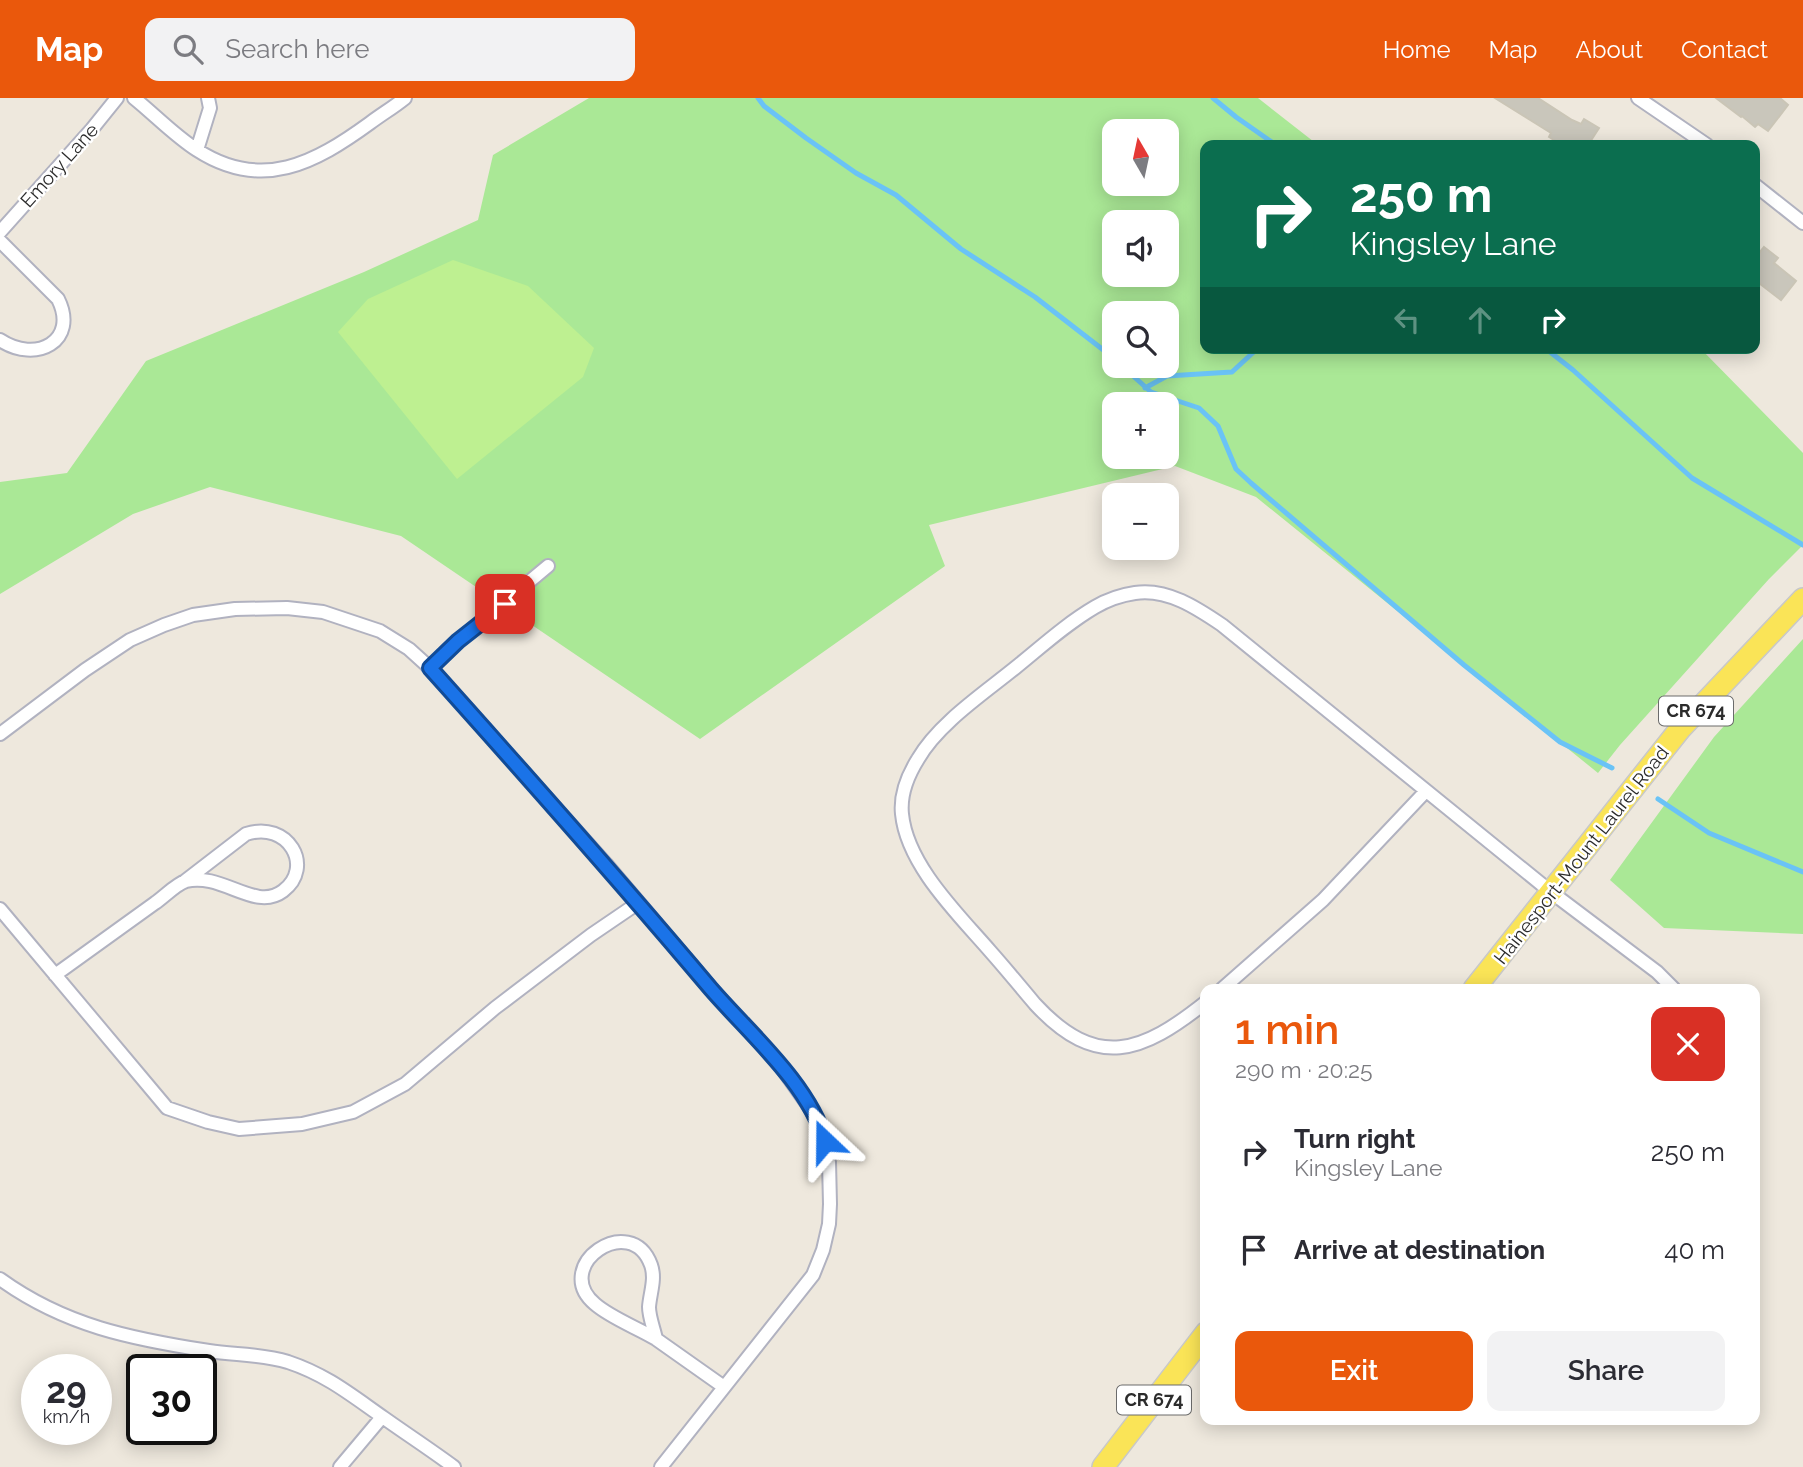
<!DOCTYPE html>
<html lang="en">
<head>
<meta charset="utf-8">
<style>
  body { margin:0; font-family:Raleway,sans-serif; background:#f2f2f3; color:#2b2b33; height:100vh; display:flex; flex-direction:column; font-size:26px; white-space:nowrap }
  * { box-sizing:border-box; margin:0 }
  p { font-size:23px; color:#7c7c81 }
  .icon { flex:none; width:38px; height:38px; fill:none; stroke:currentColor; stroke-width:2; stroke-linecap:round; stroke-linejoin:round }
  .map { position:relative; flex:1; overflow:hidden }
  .sheet { position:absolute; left:1200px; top:886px; width:560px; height:441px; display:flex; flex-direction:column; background:#fff; border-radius:14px; box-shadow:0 4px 18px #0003 }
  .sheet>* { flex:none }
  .hud { position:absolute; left:1200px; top:42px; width:560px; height:214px; border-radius:14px; box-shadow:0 4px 18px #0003; background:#0b6e4f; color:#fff; overflow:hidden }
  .needle { width:46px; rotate:351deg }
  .controls { position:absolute; left:1102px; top:21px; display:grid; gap:14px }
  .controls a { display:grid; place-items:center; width:77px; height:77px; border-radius:14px; background:#fff; box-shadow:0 4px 18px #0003; font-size:35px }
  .speed { position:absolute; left:21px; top:1256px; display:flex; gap:14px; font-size:35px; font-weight:700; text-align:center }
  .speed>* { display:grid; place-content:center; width:91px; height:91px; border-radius:50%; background:#fff; box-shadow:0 4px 18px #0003; line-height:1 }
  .speed small { font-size:18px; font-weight:400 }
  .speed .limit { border:4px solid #111; border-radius:10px; background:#fff; color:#111 }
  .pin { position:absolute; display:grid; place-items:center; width:60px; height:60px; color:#fff; margin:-30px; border-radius:14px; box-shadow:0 4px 10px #0006 }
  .me { position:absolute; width:77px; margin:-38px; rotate:337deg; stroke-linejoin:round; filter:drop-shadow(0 0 5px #0008) }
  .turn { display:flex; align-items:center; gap:24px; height:147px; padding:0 35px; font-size:32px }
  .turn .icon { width:91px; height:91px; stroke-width:2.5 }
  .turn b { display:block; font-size:49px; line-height:60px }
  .lanes { display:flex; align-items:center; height:66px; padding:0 35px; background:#0003; justify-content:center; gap:35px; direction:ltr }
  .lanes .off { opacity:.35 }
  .round { display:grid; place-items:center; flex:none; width:74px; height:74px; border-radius:14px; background:#f2f2f3 }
  .summary { display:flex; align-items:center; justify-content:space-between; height:119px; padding:0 35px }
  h1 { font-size:42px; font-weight:600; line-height:52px; color:#ea580c }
  .primary-button { display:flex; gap:14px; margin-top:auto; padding:14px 35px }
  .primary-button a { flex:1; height:80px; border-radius:14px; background:#ea580c; color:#fff; font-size:28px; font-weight:600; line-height:80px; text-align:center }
  .primary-button a+a { background:#f2f2f3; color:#2b2b33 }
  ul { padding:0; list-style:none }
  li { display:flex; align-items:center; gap:21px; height:98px; padding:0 35px }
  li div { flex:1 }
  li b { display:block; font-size:26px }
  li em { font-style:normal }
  header { display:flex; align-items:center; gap:42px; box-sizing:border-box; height:98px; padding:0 35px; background:#ea580c; color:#fff }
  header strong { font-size:33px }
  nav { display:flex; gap:38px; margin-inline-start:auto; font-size:24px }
  .search { width:490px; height:63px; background:#f2f2f3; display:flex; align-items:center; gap:18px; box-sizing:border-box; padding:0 24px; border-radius:14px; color:#7c7c81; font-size:26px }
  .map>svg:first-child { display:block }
  .green { fill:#aae896; fill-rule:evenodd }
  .pitch { fill:#bef091 }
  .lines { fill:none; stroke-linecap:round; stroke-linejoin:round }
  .stream { stroke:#6ac3f6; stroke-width:5 }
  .building { fill:#c9c6bb; stroke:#cac5b6; stroke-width:2 }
  .street-casing { stroke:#b1b2c0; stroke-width:16 }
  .primary-casing { stroke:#c8c8c8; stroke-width:24 }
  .street { stroke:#fff; stroke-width:12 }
  .primary { stroke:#fae457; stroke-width:21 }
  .route-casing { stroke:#114b97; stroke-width:18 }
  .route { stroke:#1a73e8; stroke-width:12 }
  .labels { text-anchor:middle; stroke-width:5; stroke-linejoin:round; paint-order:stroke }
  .shield { fill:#fff; stroke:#6b6b6b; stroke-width:2 }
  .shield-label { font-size:18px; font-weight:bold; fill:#2c2c2c }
  .street-label { font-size:19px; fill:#2c2c2c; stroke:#fff }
</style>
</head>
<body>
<header>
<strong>Map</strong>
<div class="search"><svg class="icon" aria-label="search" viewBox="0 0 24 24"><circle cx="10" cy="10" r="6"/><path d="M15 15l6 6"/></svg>Search here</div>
<nav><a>Home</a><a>Map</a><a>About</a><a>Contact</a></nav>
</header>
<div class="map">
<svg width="1803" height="1369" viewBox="0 0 1803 1369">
  <rect width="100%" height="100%" fill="#eee8dd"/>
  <path class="green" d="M589,0H1258L1318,47H1206V250H1700L1803,355V447L1769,481L1620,647L1598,675L1256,399L1175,368L929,427L945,468L700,641L401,438L210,389L133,416L0,496V384L67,375L146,263L364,174L478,122L493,57ZM1115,33H1167V86H1115ZM1115,124H1167V177H1115ZM1115,215H1167V268H1115ZM1115,306H1167V359H1115Z
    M1803,541V836L1664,830L1610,782L1714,639Z"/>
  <path class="pitch" d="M453,162L528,188L594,250L583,279L457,381L338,234L368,201Z"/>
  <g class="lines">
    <path class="stream" d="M758,0L764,8L806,40L856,75L896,97L961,151L1035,199L1115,261
      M1213,0L1236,19L1276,47
      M1545,250L1573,272L1692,380L1803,447
      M1122,268L1151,294L1199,310L1218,328L1236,371L1251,385L1464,567L1560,644L1612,670
      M1145,290L1167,278L1232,274L1258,250
      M1658,701L1709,735L1803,774"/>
  </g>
  <path class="building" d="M1495,0H1538L1572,22L1581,26L1584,21L1599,30L1588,47H1562L1549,39L1551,35Z
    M1716,0H1780L1788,7L1768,33L1758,26L1755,29L1742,18L1741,19Z
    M1764,149L1778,160L1774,165L1796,183L1781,202L1755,182V160Z"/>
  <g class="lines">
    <g class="street-casing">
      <path id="street" d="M134,0C155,17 175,38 197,52C262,94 315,65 370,25C382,16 394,9 405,0
        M1638,0L1707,47
        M197,52L210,10L208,0
        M1755,87L1803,125
        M0,134L92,31L117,0
        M0,143L58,201C79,243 36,266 0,242
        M430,570L458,543L548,468
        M0,636L85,572L130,542L164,527L193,517L235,511L287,510L323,514L380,533L409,551L430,570L606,766L711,890L779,966L810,1010L821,1029L825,1043L829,1064L830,1106L829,1126L823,1152L813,1177L661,1369
        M0,811L167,1010L208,1024L239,1031L302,1026L353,1014L405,986L495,910L591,837L638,805
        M55,877C88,853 122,829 155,805C164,799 176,786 186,783C222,774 255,814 283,793C315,769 288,722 246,736L185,783
        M1222,891L1323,802L1426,693
        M1206,904C1142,955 1097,973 1035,906C1020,888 1005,870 990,853C958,816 907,767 902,716C900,697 908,677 918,661C938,626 983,596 1015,570C1041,549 1066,526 1095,509C1107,502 1121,497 1135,495C1167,490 1197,510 1222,527L1551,794L1657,874L1674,891
        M0,1181C65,1228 132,1241 209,1253C236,1257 262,1256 288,1264C327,1277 351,1297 384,1320C408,1337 431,1352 454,1369
        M656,1241C638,1230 611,1220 595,1206C550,1168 631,1112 651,1167C656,1181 650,1195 649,1209C649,1219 654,1231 656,1241L724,1289
        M340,1369L382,1319"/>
    </g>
    <g class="primary-casing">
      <path id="primary" d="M1474,891L1680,631L1803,501
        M1103,1369L1206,1235"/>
    </g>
    <use href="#street" class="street"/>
    <use href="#primary" class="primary"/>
  </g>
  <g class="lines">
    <g class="route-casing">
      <path id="route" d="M505,506L458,543L430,570C525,676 619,782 711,891C749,935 809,986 825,1043"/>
    </g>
    <use href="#route" class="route"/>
  </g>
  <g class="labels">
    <g class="shield">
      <rect x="1659" y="598.5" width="74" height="29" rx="5"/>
      <rect x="1117" y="1287.5" width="74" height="29" rx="5"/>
    </g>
    <g class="shield-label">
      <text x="1696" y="619">CR 674</text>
      <text x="1154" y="1308">CR 674</text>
    </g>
    <g class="street-label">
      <text transform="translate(59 67) rotate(-48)" y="7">Emory Lane</text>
      <text transform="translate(1581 757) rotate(-52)" y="7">Hainesport-Mount Laurel Road</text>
    </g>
  </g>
</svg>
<div class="controls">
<a><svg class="needle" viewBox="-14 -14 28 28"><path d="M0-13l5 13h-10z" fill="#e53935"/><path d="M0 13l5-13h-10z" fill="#7c7c81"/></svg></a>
<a><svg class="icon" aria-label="sound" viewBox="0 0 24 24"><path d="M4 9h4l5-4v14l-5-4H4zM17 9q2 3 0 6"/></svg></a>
<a><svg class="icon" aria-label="search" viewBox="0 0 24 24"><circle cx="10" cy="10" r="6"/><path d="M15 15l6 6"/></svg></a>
<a>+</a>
<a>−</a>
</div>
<div class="speed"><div>29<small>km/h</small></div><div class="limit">30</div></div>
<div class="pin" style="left:505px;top:506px;background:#d93025"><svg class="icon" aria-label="arrive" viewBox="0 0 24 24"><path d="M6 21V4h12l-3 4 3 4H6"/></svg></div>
<svg class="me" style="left:825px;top:1043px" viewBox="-20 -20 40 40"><path d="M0-17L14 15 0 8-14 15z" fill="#1a73e8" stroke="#fff" stroke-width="4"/></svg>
<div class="hud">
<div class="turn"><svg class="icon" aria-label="right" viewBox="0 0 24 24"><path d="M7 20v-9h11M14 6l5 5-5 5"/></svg><div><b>250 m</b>Kingsley Lane</div></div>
<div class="lanes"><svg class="icon off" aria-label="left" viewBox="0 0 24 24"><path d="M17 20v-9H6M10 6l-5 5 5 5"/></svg><svg class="icon off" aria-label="ahead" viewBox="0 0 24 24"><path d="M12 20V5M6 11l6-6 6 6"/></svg><svg class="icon" aria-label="right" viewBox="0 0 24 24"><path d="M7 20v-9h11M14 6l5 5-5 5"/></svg></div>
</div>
<section class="sheet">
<div class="summary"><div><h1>1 min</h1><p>290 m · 20:25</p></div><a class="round" style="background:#d93025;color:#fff"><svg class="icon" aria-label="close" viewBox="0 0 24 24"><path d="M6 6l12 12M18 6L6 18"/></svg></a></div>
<ul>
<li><svg class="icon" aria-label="right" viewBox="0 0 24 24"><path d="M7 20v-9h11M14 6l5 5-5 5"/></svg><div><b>Turn right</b><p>Kingsley Lane</p></div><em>250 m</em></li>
<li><svg class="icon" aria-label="arrive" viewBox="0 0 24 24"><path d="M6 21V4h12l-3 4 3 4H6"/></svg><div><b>Arrive at destination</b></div><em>40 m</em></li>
</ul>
<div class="primary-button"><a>Exit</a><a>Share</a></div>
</section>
</div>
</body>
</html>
